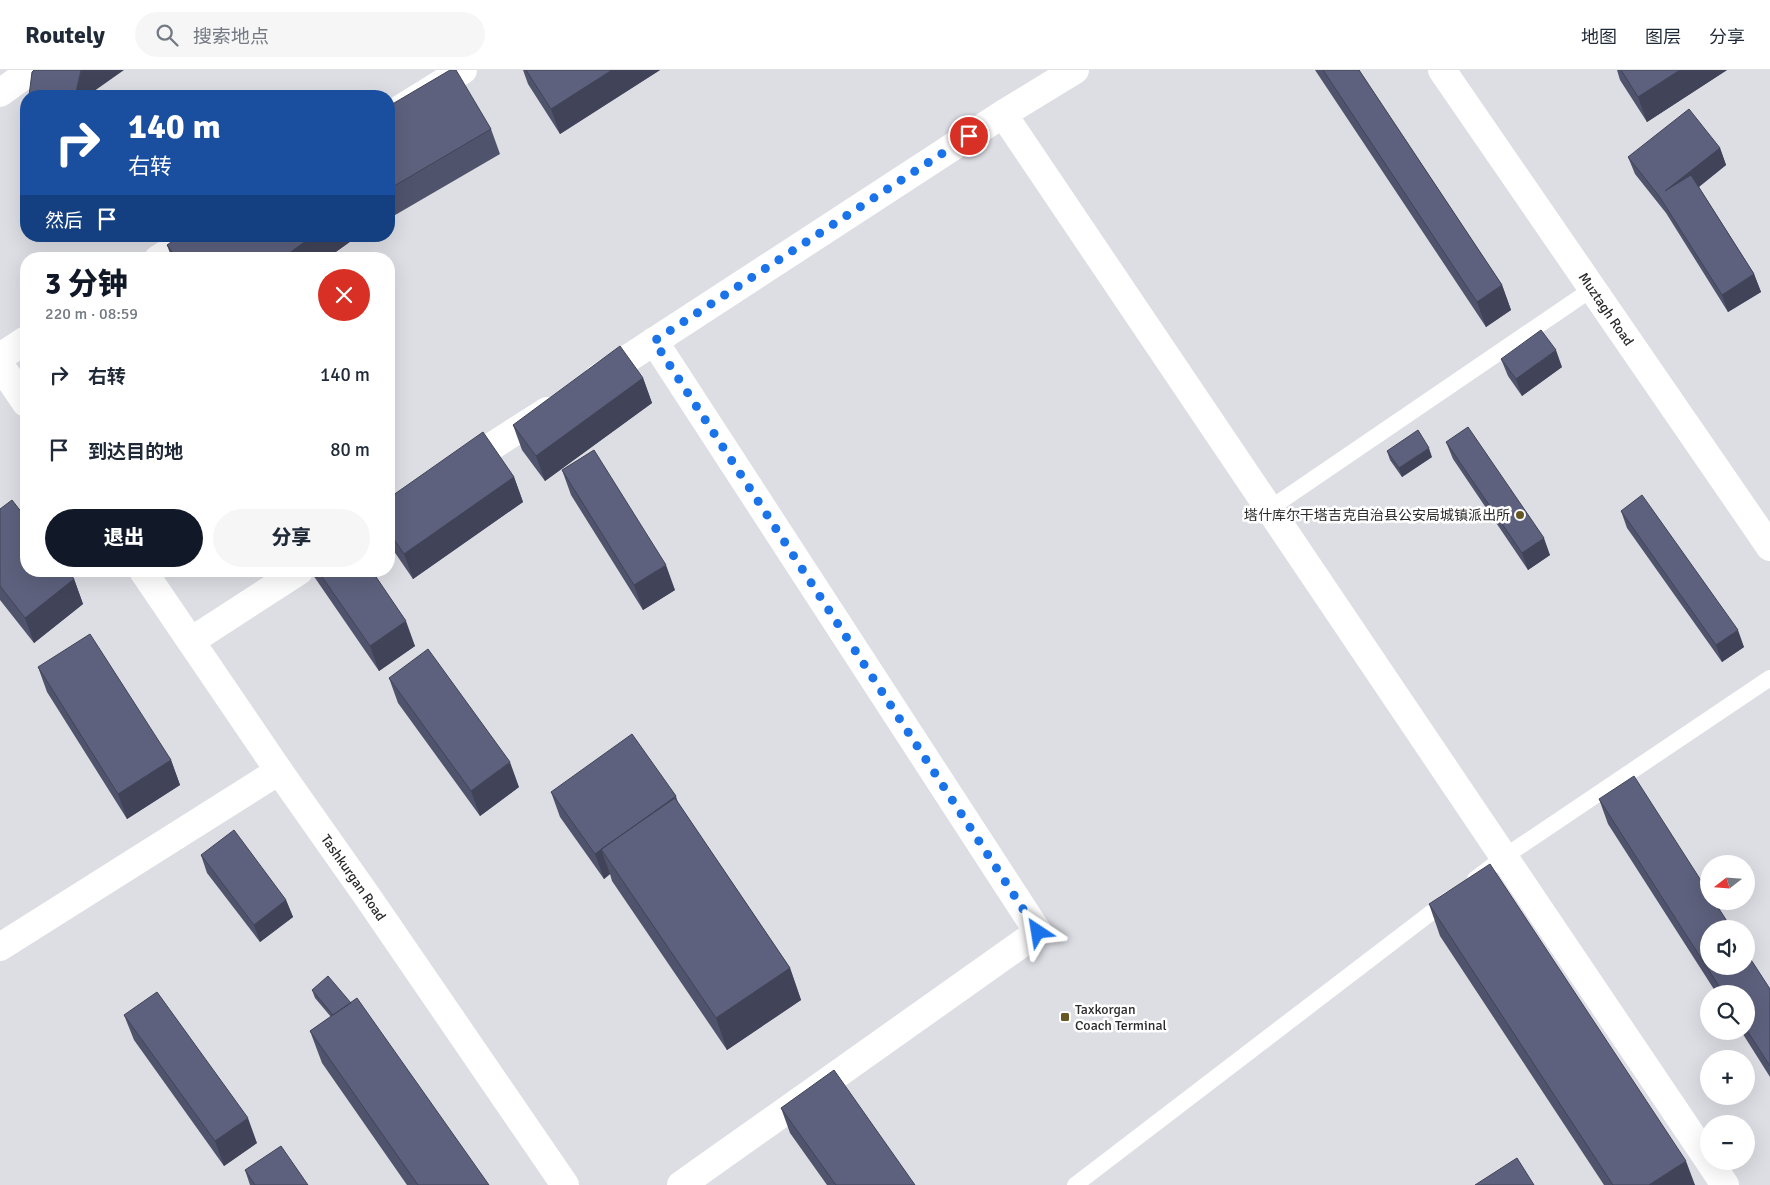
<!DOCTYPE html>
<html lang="zh">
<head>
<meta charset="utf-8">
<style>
  body { margin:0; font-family:Signika,"Noto Sans SC",sans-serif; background:#f6f6f7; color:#1f2937; height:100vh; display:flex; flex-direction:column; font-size:19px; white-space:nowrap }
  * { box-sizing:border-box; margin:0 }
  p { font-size:16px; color:#747a83 }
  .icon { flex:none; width:28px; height:28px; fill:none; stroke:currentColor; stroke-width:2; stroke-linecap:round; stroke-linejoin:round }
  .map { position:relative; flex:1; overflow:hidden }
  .panel { position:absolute; left:20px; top:182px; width:375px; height:325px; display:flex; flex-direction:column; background:#fff; border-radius:20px; box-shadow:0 5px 20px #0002 }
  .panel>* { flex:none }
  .top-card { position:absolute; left:20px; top:20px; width:375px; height:152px; border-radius:20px; box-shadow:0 5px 20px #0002; background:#1a4fa0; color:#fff; overflow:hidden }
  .needle { width:32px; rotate:253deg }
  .tools { position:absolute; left:1700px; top:785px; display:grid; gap:10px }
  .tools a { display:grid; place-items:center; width:55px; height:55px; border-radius:50%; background:#fff; box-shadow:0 5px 20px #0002; font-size:25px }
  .pin { position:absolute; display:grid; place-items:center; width:42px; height:42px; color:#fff; margin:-21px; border:2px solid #fff; border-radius:50%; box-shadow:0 1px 5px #0007 }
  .me { position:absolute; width:55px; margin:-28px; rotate:327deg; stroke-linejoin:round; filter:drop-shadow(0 0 4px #0008) }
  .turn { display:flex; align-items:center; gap:18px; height:105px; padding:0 25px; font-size:22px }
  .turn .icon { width:65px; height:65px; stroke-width:2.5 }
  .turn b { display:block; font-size:35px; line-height:42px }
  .then { display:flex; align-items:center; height:48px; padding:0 25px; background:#0003; gap:10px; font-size:19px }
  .round { display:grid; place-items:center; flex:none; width:52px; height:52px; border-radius:26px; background:#f6f6f7 }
  .headline { display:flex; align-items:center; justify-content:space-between; height:85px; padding:0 25px }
  h1 { font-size:30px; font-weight:800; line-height:38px; color:#111827 }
  .action { display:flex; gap:10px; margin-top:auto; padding:10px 25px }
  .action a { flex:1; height:58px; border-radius:30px; background:#111827; color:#fff; font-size:20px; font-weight:800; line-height:58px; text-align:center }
  .action a+a { background:#f6f6f7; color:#1f2937 }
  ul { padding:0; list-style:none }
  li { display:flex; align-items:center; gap:15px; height:75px; padding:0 25px }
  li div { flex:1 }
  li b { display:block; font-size:19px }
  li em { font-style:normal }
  header { display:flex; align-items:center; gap:30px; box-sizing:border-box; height:70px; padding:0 25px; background:#fff; border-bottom:1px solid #e0e1e3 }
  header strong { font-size:24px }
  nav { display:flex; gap:28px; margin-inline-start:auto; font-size:18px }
  .search { width:350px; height:45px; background:#f6f6f7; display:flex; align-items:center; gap:12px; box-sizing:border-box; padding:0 18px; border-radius:28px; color:#747a83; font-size:19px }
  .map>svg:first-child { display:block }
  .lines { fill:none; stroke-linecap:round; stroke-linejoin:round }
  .lane { stroke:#fff; stroke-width:16 }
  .street { stroke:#fff; stroke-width:28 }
  .secondary { stroke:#fff; stroke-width:28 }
  .wall { fill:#50536c }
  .shaded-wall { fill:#414458 }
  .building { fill:#5d617d; stroke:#414458 }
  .route { stroke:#1a73e8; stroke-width:9; stroke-dasharray:0 16.2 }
  .poi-dot { fill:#665825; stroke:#fff; stroke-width:2 }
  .labels { text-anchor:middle; stroke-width:5; stroke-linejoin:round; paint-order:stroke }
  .street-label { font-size:14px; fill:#2b2b2d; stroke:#fff }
  .poi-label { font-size:14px; fill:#2b2b2d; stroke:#fff; text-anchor:end }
</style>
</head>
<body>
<header>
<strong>Routely</strong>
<div class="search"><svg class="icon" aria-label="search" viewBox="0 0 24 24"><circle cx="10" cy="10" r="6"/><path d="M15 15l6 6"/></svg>搜索地点</div>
<nav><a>地图</a><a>图层</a><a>分享</a></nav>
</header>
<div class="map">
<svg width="1770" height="1115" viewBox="0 0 1770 1115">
  <rect width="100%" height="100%" fill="#dddee4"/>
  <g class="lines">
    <path class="lane" d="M1269,439L1592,219
      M1475,809L1504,787L1770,608
      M1075,1115L1449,829"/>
    <path class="street" d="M1003,44L1709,1091
      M389,46L463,0
      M158,189L194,166
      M654,271L1038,862L681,1115
      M0,287L26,270
      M598,308L1003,44L1075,0
      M461,396L547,341
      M191,571L299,501
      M0,877L279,701
      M1709,1091L1725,1115"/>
    <g class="secondary">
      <path id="s1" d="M1442,0L1770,477"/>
      <path d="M0,23L32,0"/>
      <path d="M0,295L26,333"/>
      <path id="s2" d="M143,501L279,701L367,826L565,1115"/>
    </g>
  </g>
  <path class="wall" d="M523,0H660L560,64L528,14Z
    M1315,0H1359L1502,215L1511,240L1486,257Z
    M1617,0H1727L1647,52L1620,10Z
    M389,36L491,59L500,84L390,148L389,146Z
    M1720,78L1726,95L1699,117L1754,204L1761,222L1728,242L1666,143L1635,104L1628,87Z
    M358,166L326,189H172L167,175Z
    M1501,289L1562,297L1522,326L1508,306Z
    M643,308L652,333L545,411L522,380L513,355Z
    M1446,372L1550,485L1528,500L1453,389Z
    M1387,381L1432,387L1402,407L1390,390Z
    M562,400L675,520L643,540L571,425Z
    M514,407L523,432L413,509L389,474V428Z
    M0,439L74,509L83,534L34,573L0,530Z
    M1621,441L1744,577L1722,592L1627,458Z
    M311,501H372L415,576L379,601L313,505Z
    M38,597L171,690L180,715L127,749L47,622Z
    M389,608L519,717L480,746L398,633Z
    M551,722L676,726L678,733L790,898L801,930L727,980L612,811L610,804L604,809L560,747Z
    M1599,729L1770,919V1007L1741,961H1746V924H1717L1608,754Z
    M201,785L286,830L293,847L260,872L207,803Z
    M1429,834L1695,1115H1604L1440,866Z
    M312,920L489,1115H407L322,993L310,961L331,947L315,928Z
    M124,945L257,1073L224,1096L134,970Z
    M781,1038L915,1115H827L790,1063Z
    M245,1100L308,1115H250Z"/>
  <path class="shaded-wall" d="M81,0H124L90,24V26H75Z
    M612,0H660L560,64L551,39Z
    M1680,0H1727L1647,52L1638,27Z
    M1720,78L1726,95L1672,138L1665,121Z
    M313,166H358L326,189H281Z
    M1754,204L1761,222L1728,242L1722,225Z
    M1502,215L1511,240L1486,257L1477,232Z
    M1556,280L1562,297L1522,326L1516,309Z
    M643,308L652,333L545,411L536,386Z
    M1429,378L1432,387L1402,407L1399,398Z
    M514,407L523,432L413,509L404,484Z
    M1544,468L1550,485L1528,500L1522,483Z
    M666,495L675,520L643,540L634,515Z
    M74,509L83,534L34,573L25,548Z
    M406,551L415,576L379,601L370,576Z
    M1738,560L1744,577L1722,592L1716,575Z
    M171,690L180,715L127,749L118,724Z
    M510,692L519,717L480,746L471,721Z
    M601,779L610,804L604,809L595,784Z
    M286,830L293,847L260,872L254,855Z
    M790,898L801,930L727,980L716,948Z
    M248,1048L257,1073L224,1096L215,1071Z
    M1686,1091L1695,1115H1649Z"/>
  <path class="building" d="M34,0H81L75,26H29L32,2Z
    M450,0H456L491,59L389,119V36Z
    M526,0H612L551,39Z
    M1323,0H1359L1502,215L1477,232Z
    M1621,0H1680L1638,27Z
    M1689,39L1720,78L1665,121L1691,105L1754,204L1722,225L1659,126L1628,87Z
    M180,166H313L281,189H177L167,175Z
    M1541,260L1556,280L1516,309L1501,289Z
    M620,276L643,308L536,386L513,355Z
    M1468,357L1544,468L1522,483L1446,372Z
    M1418,360L1429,378L1399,398L1387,381Z
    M483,362L514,407L404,484L389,462V428Z
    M594,380L666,495L634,515L562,400Z
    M1642,425L1738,560L1716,575L1621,441Z
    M12,430L26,448V501H68L74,509L25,548L0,516V439Z
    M318,501H372L406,551L370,576Z
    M90,564L171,690L118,724L38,597Z
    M428,579L510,692L471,721L389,608Z
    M632,664L676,726L595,784L551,722Z
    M1634,706L1709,823V831H1714L1732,859H1709V896H1746V882L1770,919V996L1746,959V924H1724L1599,729Z
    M675,728L790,898L716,948L601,779Z
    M234,760L286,830L254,855L201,785Z
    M1490,794L1686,1091L1649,1115H1613L1429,834Z
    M328,906L351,933L333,945L312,920Z
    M157,922L248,1048L215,1071L124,945Z
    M357,928L489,1115H418L310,961Z
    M834,1000L915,1115H836L781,1038Z
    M281,1076L308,1115H255L245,1100Z
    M1517,1088L1534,1115H1475Z"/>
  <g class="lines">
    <path class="route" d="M969,66L654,271L1038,862"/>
  </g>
  <g class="poi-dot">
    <circle cx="1520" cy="445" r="5"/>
    <rect x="1060" y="942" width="10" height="10" rx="2.5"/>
  </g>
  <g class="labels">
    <g class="street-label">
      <text dy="5" stroke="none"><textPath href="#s1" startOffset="290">Muztagh Road</textPath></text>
      <text dy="5" stroke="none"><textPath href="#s2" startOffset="372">Tashkurgan Road</textPath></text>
    </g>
    <g class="poi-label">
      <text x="1510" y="450">塔什库尔干塔吉克自治县公安局城镇派出所</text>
      <text x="1075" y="944" text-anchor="start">Taxkorgan<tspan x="1075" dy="16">Coach Terminal</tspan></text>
    </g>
  </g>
</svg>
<div class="tools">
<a><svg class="needle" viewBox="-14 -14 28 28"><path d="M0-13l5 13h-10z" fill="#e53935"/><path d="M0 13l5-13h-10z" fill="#747a83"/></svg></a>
<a><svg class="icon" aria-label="sound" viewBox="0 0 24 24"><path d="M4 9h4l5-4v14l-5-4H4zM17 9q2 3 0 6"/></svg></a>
<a><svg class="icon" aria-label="search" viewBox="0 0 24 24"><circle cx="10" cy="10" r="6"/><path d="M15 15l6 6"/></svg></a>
<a>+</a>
<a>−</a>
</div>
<div class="pin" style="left:969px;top:66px;background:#d93025"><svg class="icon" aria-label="arrive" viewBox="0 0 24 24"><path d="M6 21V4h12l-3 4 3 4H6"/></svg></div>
<svg class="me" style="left:1038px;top:862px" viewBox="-20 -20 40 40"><path d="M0-17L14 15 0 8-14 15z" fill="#1a73e8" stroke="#fff" stroke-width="4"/></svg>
<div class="top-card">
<div class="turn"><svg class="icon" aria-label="right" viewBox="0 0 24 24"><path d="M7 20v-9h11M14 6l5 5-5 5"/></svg><div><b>140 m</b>右转</div></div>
<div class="then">然后<svg class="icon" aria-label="arrive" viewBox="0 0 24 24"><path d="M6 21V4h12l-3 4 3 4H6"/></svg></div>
</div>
<section class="panel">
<div class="headline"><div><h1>3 分钟</h1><p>220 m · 08:59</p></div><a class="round" style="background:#d93025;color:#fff"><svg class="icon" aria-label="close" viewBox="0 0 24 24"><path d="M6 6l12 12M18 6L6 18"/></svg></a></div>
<ul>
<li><svg class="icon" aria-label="right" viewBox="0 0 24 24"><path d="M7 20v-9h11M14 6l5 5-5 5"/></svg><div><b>右转</b></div><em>140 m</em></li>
<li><svg class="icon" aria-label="arrive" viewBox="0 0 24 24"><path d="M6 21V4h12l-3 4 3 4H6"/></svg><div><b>到达目的地</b></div><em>80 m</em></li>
</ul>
<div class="action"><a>退出</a><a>分享</a></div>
</section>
</div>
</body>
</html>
